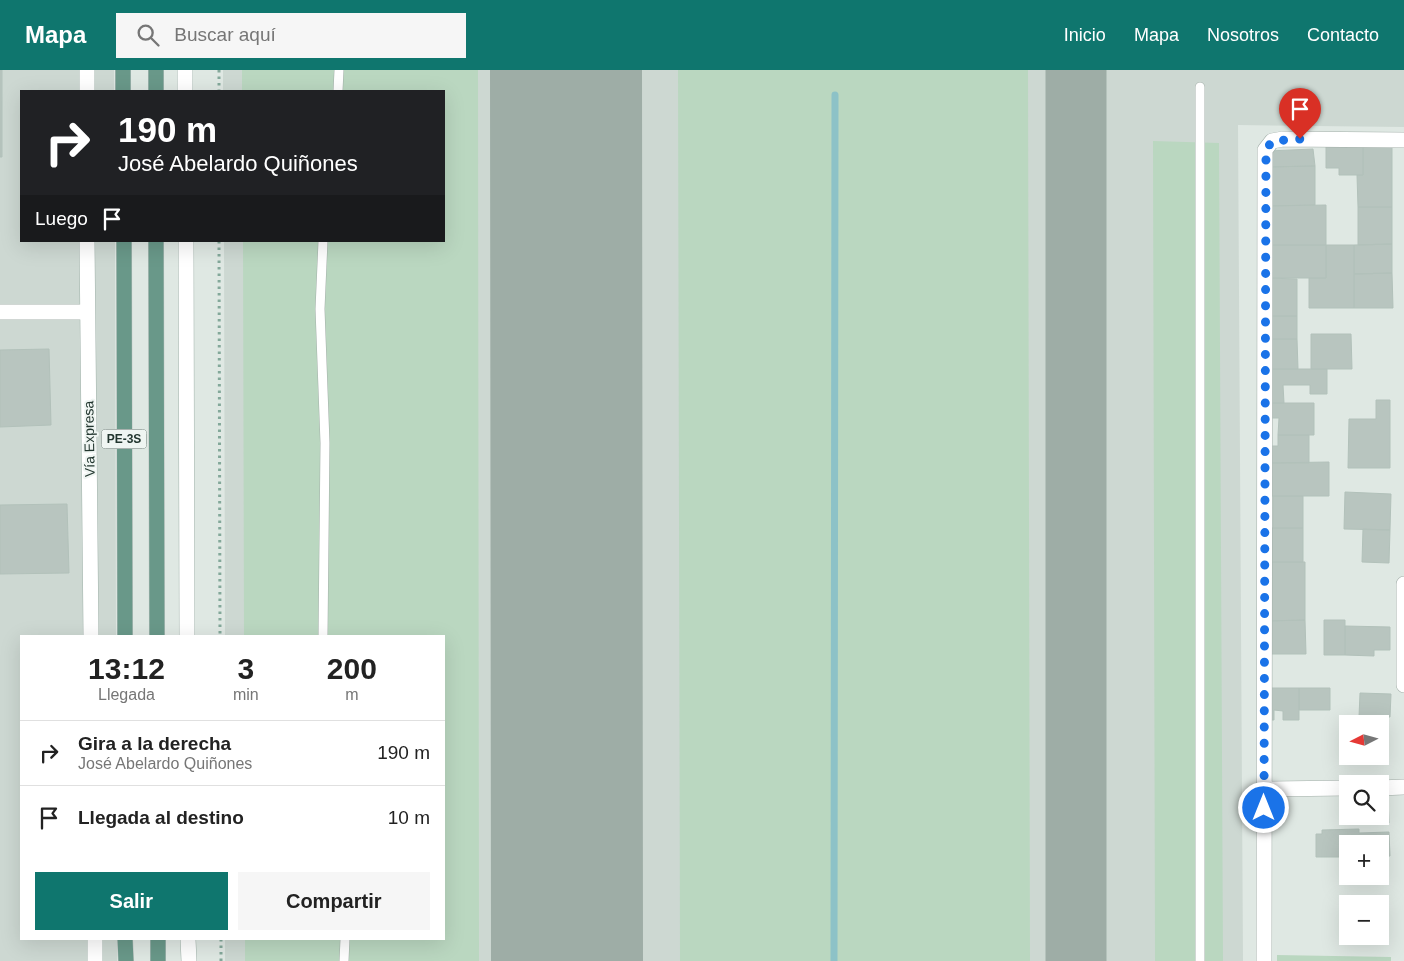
<!DOCTYPE html>
<html lang="es">
<head>
<meta charset="utf-8">
<style>
  body { margin:0; font-family:Helvetica,sans-serif; background:#f6f6f6; color:#222; height:100vh; display:flex; flex-direction:column; font-size:19px; white-space:nowrap }
  * { box-sizing:border-box; margin:0 }
  p { font-size:16px; color:#767676 }
  .icon { flex:none; width:28px; height:28px; fill:none; stroke:currentColor; stroke-width:2; stroke-linecap:round; stroke-linejoin:round }
  .map { position:relative; flex:1; overflow:hidden }
  .drawer { position:absolute; left:20px; top:565px; width:425px; height:305px; display:flex; flex-direction:column; background:#fff; border-radius:0px; box-shadow:0 5px 20px #0002 }
  .drawer>* { flex:none }
  .banner { position:absolute; left:20px; top:20px; width:425px; height:152px; border-radius:0px; box-shadow:0 5px 20px #0002; background:#202124; color:#fff; overflow:hidden }
  .needle { width:32px; rotate:264deg }
  .controls { position:absolute; left:1339px; top:645px; display:grid; gap:10px }
  .controls a { display:grid; place-items:center; width:50px; height:50px; border-radius:0px; background:#fff; box-shadow:0 5px 20px #0002; font-size:25px }
  .pin { position:absolute; display:grid; place-items:center; width:42px; height:42px; color:#fff; margin:-51px -21px; border-radius:50% 50% 50% 0; rotate:-45deg; box-shadow:0 0 5px #0007 }
  .pin .icon { rotate:45deg }
  .me { position:absolute; width:55px; margin:-28px; rotate:0deg; stroke-linejoin:round; filter:drop-shadow(0 0 4px #0008) }
  .turn { display:flex; align-items:center; gap:18px; height:105px; padding:0 15px; font-size:22px }
  .turn .icon { width:65px; height:65px; stroke-width:2.5 }
  .turn b { display:block; font-size:35px; line-height:42px }
  .then { display:flex; align-items:center; height:48px; padding:0 15px; background:#0003; gap:10px; font-size:19px }
  .eta { display:flex; justify-content:space-evenly; align-items:center; height:85px; text-align:center }
  .eta b { font-size:30px; font-weight:800; line-height:35px }
  .cta { display:flex; gap:10px; margin-top:auto; padding:10px 15px }
  .cta a { flex:1; height:58px; border-radius:0px; background:#0f766e; color:#fff; font-size:20px; font-weight:800; line-height:58px; text-align:center }
  .cta a+a { background:#f6f6f6; color:#222 }
  ul { padding:0; list-style:none }
  li { display:flex; align-items:center; gap:15px; height:65px; padding:0 15px; border-top:1px solid #e0e0e0 }
  li div { flex:1 }
  li b { display:block; font-size:19px }
  li em { font-style:normal }
  header { display:flex; align-items:center; gap:30px; box-sizing:border-box; height:70px; padding:0 25px; background:#0f766e; color:#fff }
  header strong { font-size:24px }
  nav { display:flex; gap:28px; margin-inline-start:auto; font-size:18px }
  .search { width:350px; height:45px; background:#f6f6f6; display:flex; align-items:center; gap:12px; box-sizing:border-box; padding:0 18px; border-radius:0px; color:#767676; font-size:19px }
  .map>svg:first-child { display:block }
  .built { fill:#cdd8d2 }
  .green { fill:#bad7c0 }
  .lines { fill:none; stroke-linecap:round; stroke-linejoin:round }
  .stream { stroke:#8dc2c7; stroke-width:7 }
  .taxiway { stroke:#9eada6; stroke-width:61 }
  .runway { stroke:#9eada6; stroke-width:152 }
  .building { fill:#b8c5bf; stroke:#b2c1ba }
  .service-casing { stroke:#a3afa9; stroke-width:10 }
  .minor-casing { stroke:#a3afa9; stroke-width:16 }
  .secondary-casing { stroke:#a0b2aa; stroke-width:16 }
  .primary-casing { stroke:#bdc3c1; stroke-width:16 }
  .path { stroke:#83a89a; stroke-width:3; stroke-dasharray:2.5 4; stroke-linecap:butt }
  .service { stroke:#fff; stroke-width:9 }
  .minor { stroke:#fff; stroke-width:15 }
  .secondary { stroke:#fff; stroke-width:15 }
  .primary { stroke:#699889; stroke-width:15 }
  .route { stroke:#1a73e8; stroke-width:9; stroke-dasharray:0 16.2 }
  .labels { text-anchor:middle; stroke-width:4; stroke-linejoin:round; paint-order:stroke }
  .shield { fill:#eff5f2; stroke:#606f6a; stroke-width:1 }
  .shield-label { font-size:12px; font-weight:bold; fill:#22362f }
  .street-label { font-size:14px; fill:#22362f; stroke:#eff5f2 }
</style>
</head>
<body>
<header>
<strong>Mapa</strong>
<div class="search"><svg class="icon" aria-label="search" viewBox="0 0 24 24"><circle cx="10" cy="10" r="6"/><path d="M15 15l6 6"/></svg>Buscar aquí</div>
<nav><a>Inicio</a><a>Mapa</a><a>Nosotros</a><a>Contacto</a></nav>
</header>
<div class="map">
<svg width="1404" height="891" viewBox="0 0 1404 891">
  <rect width="100%" height="100%" fill="#dfe8e3"/>
  <path class="built" d="M0,0H114V21H21V171H115L116,566H21V869H117V891H0Z
    M223,0H1404V57L1238,55L1243,891H225V869H444V566H225L224,171H444V21H223Z"/>
  <path class="green" d="M242,0H478L479,891H245V869H444V566H244L243,171H444V21H242Z
    M678,0H1028L1030,891H680Z
    M1153,71L1219,73L1223,891H1155Z
    M1277,885L1391,887V891H1277Z"/>
  <g class="lines">
    <path class="stream" d="M834,891L835,25"/>
    <path class="taxiway" d="M1076,891V0"/>
    <path class="runway" d="M566,0L567,891"/>
  </g>
  <path class="building" d="M0,0H2V87H0Z
    M1326,70H1363V105H1339V98H1326Z
    M1363,70H1392V137H1358L1357,105H1363Z
    M1313,79L1315,96L1266,97L1268,81Z
    M1315,96V135L1266,136V97Z
    M1326,135V175H1266V136Z
    M1358,137H1392V174L1358,175Z
    M1392,174V203L1354,204V175Z
    M1266,175H1326V208H1267Z
    M1326,175H1354V238H1309V208H1326Z
    M1392,203L1393,238H1354V204Z
    M1267,208L1297,209V246H1267Z
    M1267,246H1297V269H1267Z
    M1311,264H1351L1352,299H1311Z
    M1267,269H1297L1298,299H1267Z
    M49,279L51,355L0,357V280Z
    M1267,299H1327V324H1310V315H1283L1284,333H1268Z
    M1376,330H1390V398H1348L1349,349H1376Z
    M1268,333H1314V365H1278L1279,348H1268Z
    M1278,365H1309V393H1270V376H1278Z
    M1329,392V426H1266V393Z
    M1345,422L1391,424L1390,460L1344,459Z
    M1273,426H1303V458H1273Z
    M67,434L69,503L0,504V435Z
    M1266,458H1303V492H1266Z
    M1363,459L1390,460L1389,493L1362,492Z
    M1266,492H1305V550L1267,551Z
    M1305,550L1306,584H1268L1267,551Z
    M1324,550H1345V585H1324Z
    M1345,556L1390,557V580H1374V586L1345,585Z
    M1265,618H1299V650H1283V641L1274,640V650H1265Z
    M1299,618H1330V640H1299Z
    M1360,623L1391,624L1390,647H1359Z
    M1380,728H1388L1389,753L1355,754V746H1380Z
    M1359,759V763L1389,762L1390,786L1380,787V774H1348V787H1316V764H1322V760Z"/>
  <g class="lines">
    <g class="service-casing">
      <path id="service" d="M1200,17V891
        M338,21L339,0
        M323,566L325,373L320,239L323,171
        M344,891L345,869"/>
    </g>
    <g class="minor-casing">
      <path id="minor" d="M0,242H87
        M1404,514V615
        M1380,718L1404,717
        M1264,719L1348,718
        M1264,891L1265,80L1272,71L1283,69L1404,70"/>
    </g>
    <g class="secondary-casing">
      <path id="secondary" d="M185,0V21
        M87,21V0
        M87,171L91,566
        M186,171L187,566
        M95,869V891
        M188,869L189,891"/>
    </g>
    <g class="primary-casing">
      <path id="primary" d="M123,0V21
        M156,0V21
        M124,171L125,566
        M156,171L157,566
        M125,869L126,891
        M158,869V891"/>
    </g>
    <path class="path" d="M219,0V21
      M219,171L220,566
      M221,869V891"/>
    <use href="#service" class="service"/>
    <use href="#minor" class="minor"/>
    <use href="#secondary" class="secondary"/>
    <use href="#primary" class="primary"/>
  </g>
  <g class="lines">
    <path class="route" d="M1264,738L1266,80L1272,71L1300,69"/>
  </g>
  <g class="labels">
    <rect class="shield" x="101.5" y="359.5" width="45" height="19" rx="4"/>
    <g class="shield-label">
      <text x="124" y="373">PE-3S</text>
    </g>
    <g class="street-label">
      <text transform="translate(89 369) rotate(-91)" y="5">Vía Expresa</text>
    </g>
  </g>
</svg>
<div class="controls">
<a><svg class="needle" viewBox="-14 -14 28 28"><path d="M0-13l5 13h-10z" fill="#e53935"/><path d="M0 13l5-13h-10z" fill="#767676"/></svg></a>
<a><svg class="icon" aria-label="search" viewBox="0 0 24 24"><circle cx="10" cy="10" r="6"/><path d="M15 15l6 6"/></svg></a>
<a>+</a>
<a>−</a>
</div>
<div class="pin" style="left:1300px;top:69px;background:#d93025"><svg class="icon" aria-label="arrive" viewBox="0 0 24 24"><path d="M6 21V4h12l-3 4 3 4H6"/></svg></div>
<svg class="me" style="left:1264px;top:738px" viewBox="-20 -20 40 40"><circle r="17" fill="#1a73e8" stroke="#fff" stroke-width="3"/><path d="M0-11L8 9 0 5-8 9z" fill="#fff"/></svg>
<div class="banner">
<div class="turn"><svg class="icon" aria-label="right" viewBox="0 0 24 24"><path d="M7 20v-9h11M14 6l5 5-5 5"/></svg><div><b>190 m</b>José Abelardo Quiñones</div></div>
<div class="then">Luego<svg class="icon" aria-label="arrive" viewBox="0 0 24 24"><path d="M6 21V4h12l-3 4 3 4H6"/></svg></div>
</div>
<section class="drawer">
<div class="eta">
<div><b>13:12</b><p>Llegada</p></div>
<div><b>3</b><p>min</p></div>
<div><b>200</b><p>m</p></div>
</div>
<ul>
<li><svg class="icon" aria-label="right" viewBox="0 0 24 24"><path d="M7 20v-9h11M14 6l5 5-5 5"/></svg><div><b>Gira a la derecha</b><p>José Abelardo Quiñones</p></div><em>190 m</em></li>
<li><svg class="icon" aria-label="arrive" viewBox="0 0 24 24"><path d="M6 21V4h12l-3 4 3 4H6"/></svg><div><b>Llegada al destino</b></div><em>10 m</em></li>
</ul>
<div class="cta"><a>Salir</a><a>Compartir</a></div>
</section>
</div>
</body>
</html>
